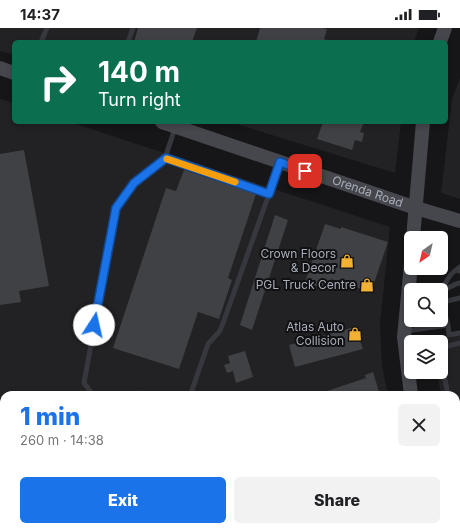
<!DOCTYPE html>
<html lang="en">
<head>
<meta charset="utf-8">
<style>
  body { margin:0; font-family:Inter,sans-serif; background:#f2f2f2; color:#202124; height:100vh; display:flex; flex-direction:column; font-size:15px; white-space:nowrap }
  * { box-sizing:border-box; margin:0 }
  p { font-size:13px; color:#757577 }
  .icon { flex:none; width:22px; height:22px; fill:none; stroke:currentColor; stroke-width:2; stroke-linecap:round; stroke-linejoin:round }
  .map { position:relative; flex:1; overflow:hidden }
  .details { position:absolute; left:0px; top:363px; width:460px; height:140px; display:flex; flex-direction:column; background:#fff; border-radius:12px 12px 0 0; box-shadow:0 2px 6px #0003 }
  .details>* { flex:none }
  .top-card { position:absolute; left:12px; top:12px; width:436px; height:84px; border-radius:6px; box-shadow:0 2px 6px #0003; background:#0b6e4f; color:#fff; overflow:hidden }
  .needle { width:26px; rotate:214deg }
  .buttons { position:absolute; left:404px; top:203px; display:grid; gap:8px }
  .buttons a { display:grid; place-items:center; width:44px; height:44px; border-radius:6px; background:#fff; box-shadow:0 2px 6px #0003; font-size:20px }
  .pin { position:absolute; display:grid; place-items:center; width:34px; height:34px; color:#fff; margin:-17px; border-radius:8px; box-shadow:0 2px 6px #0006 }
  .me { position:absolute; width:44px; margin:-22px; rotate:10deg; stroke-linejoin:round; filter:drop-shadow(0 0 3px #0008) }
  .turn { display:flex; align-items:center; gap:14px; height:84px; padding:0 20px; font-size:18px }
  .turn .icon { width:52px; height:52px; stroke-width:2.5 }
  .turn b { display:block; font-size:28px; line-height:34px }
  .round { display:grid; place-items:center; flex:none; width:42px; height:42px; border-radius:6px; background:#f2f2f2 }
  .overview { display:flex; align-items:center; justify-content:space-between; height:68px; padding:0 20px }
  h1 { font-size:24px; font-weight:800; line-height:30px; color:#1a73e8 }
  .button { display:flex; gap:8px; margin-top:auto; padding:8px 20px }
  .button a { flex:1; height:46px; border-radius:6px; background:#1a73e8; color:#fff; font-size:16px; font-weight:800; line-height:46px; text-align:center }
  .button a+a { background:#f2f2f2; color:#202124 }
  .status { display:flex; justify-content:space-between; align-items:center; height:28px; padding:0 20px; background:#fff; direction:ltr }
  .status svg { height:11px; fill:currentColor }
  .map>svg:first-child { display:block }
  .built { fill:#222225 }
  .building { fill:#404145 }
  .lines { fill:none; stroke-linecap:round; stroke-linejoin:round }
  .lane { stroke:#37383d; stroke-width:5 }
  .secondary { stroke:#45474d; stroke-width:14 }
  .route-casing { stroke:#114b97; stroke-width:10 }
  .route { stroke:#1a73e8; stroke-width:7 }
  .slow { stroke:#f59e0b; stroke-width:7 }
  .labels { text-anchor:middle; stroke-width:4; stroke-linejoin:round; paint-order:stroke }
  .street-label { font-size:12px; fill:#a8adb8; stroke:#111113 }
  .poi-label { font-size:12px; fill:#a8adb8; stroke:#111113; text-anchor:end }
</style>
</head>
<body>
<div class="status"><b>14:37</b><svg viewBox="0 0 49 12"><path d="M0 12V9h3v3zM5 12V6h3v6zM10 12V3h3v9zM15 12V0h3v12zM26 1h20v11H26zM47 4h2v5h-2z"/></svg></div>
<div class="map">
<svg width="460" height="503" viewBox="0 0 460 503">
  <rect width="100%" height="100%" fill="#161618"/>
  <path class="built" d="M0,0H419L414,14H14V27L0,23Z
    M460,50V171L441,165L452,71Z
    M0,71L14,75V94H70L390,199L380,296L382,338L388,367H4V499H413V503H0Z
    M230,94H401L395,145Z
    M460,307V478L456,457V367H441L437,344H441V314H433Z"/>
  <path class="building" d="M138,0H197L192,14H134Z
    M260,0H323L327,1L324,11L331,14H256Z
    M323,94H364L360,104L364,105L362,114L355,112L352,122L317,111Z
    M24,122L49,258L19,263L21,274L0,277V126Z
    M184,142L256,166L228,250L232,252L219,291L198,284L179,341L113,320L166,160L176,163Z
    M275,187L288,192L252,302L240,297Z
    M325,196L341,201V199L388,214L371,264L331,251L327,262L305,254Z
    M355,299L363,321L295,339L289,317Z
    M245,323L253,349L236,355L233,343L227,345L224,337L230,335L228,328Z
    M373,344L380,367H315L366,350L365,347Z
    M4,407V439H3L0,408Z
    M11,499H32L33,503H11Z
    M154,499H380L381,503H155Z"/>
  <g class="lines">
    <path class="lane" d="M41,14L47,0
      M128,14L133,0
      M175,100L165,130L269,166L279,136
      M460,239L456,242L460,243
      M444,262L456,256L460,255
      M443,274L460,270
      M448,297L449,307L460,305
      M406,303L448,297C446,289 443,280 442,272C441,262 448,247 456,242
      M441,325L445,319L460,315
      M441,331L448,367
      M192,362L208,316L219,304L222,298L269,166
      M93,367L84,355L116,180L134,155L165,130
      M140,367L141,365
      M456,386L460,387
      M456,400L460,420
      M0,405H4
      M456,450L460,449
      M0,460L4,495
      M5,499V503
      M43,499V503"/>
    <g class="secondary">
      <path d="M440,14L445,0"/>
      <path d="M0,40L14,45"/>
      <path id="s1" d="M162,94L416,180L460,193"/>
      <path d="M413,210L423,94"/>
      <path d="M411,367L404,309L411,236"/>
      <path d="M433,499L434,503"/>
    </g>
  </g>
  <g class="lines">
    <g class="route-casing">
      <path id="route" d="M94,297L116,180L134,155L166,130L269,166L280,134L305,143"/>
    </g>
    <use href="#route" class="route"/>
    <path class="slow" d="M167,131L235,154"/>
  </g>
  <defs>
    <g id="shop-bare" transform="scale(1.08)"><path d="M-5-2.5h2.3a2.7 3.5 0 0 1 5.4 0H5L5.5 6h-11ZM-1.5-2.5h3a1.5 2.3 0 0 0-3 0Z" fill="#f2b134" stroke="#111113" stroke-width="2.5" paint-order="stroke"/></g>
  </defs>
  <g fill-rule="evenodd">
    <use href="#shop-bare" x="347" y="233"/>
    <use href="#shop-bare" x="367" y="257"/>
    <use href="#shop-bare" x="355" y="306"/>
  </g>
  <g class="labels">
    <g class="street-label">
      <text dy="4" stroke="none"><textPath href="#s1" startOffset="217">Orenda Road</textPath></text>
    </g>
    <g class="poi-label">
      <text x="336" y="230">Crown Floors<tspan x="336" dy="14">&amp; Decor</tspan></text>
      <text x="356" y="261">PGL Truck Centre</text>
      <text x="344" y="303">Atlas Auto<tspan x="344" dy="14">Collision</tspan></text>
    </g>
  </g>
</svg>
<div class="buttons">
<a><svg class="needle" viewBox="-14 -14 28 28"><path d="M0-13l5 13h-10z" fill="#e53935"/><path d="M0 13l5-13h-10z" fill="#757577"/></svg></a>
<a><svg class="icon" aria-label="search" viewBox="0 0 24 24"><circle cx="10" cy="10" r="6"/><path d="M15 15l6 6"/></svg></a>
<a><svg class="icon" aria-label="layers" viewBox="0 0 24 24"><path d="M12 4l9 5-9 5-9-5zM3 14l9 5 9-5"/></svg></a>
</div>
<div class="pin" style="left:305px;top:143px;background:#d93025"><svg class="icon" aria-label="arrive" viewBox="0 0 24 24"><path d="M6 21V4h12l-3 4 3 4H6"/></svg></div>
<svg class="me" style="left:94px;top:297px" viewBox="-20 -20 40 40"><circle r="19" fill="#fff"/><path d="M0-13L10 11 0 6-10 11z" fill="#1a73e8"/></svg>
<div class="top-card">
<div class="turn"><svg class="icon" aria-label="right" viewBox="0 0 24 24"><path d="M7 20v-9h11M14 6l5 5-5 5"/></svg><div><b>140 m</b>Turn right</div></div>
</div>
<section class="details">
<div class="overview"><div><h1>1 min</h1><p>260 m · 14:38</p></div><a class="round"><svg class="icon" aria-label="close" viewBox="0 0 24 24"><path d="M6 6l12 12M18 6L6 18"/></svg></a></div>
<div class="button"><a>Exit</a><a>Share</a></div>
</section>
</div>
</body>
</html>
